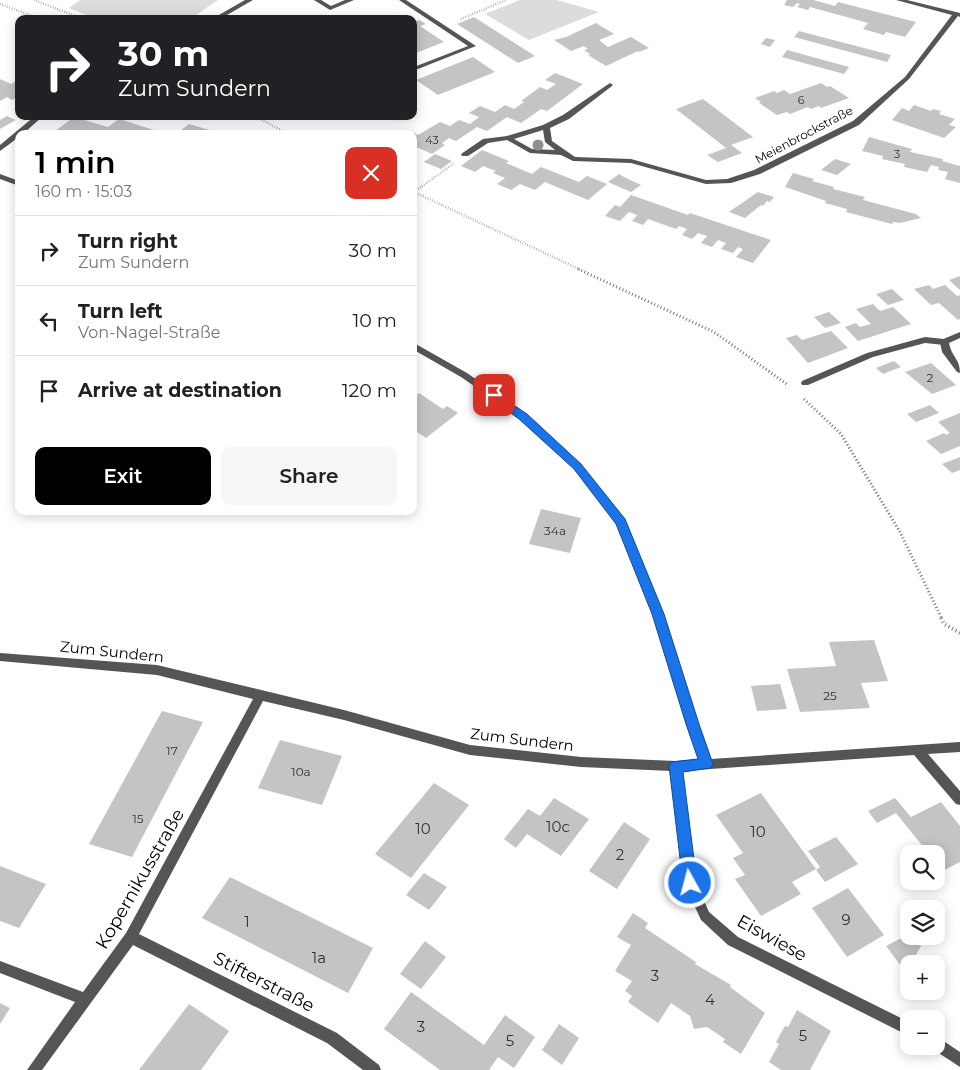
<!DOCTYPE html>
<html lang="en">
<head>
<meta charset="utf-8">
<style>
  body { margin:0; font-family:Montserrat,sans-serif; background:#f6f6f6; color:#202124; height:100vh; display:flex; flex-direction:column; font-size:19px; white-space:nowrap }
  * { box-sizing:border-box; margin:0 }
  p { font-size:16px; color:#757577 }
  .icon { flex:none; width:28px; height:28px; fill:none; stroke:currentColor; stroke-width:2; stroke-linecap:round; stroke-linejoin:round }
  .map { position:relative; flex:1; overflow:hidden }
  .details { position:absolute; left:15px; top:130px; width:402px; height:385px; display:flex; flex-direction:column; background:#fff; border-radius:10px; box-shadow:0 2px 12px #0003 }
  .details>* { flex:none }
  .hud { position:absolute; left:15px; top:15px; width:402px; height:105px; border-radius:10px; box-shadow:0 2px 12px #0003; background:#202124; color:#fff; overflow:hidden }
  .buttons { position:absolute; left:900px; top:845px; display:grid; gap:10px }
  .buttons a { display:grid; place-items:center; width:45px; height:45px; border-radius:10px; background:#fff; box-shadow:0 2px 12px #0003; font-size:25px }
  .pin { position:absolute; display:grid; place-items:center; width:42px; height:42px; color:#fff; margin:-21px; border-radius:10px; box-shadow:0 2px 8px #0006 }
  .me { position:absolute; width:55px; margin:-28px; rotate:353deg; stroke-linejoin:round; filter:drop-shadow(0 0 4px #0008) }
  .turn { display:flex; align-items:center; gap:18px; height:105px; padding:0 20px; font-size:22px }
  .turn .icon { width:65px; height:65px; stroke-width:2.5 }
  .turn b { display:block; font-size:35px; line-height:42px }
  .round { display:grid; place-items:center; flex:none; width:52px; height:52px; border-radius:10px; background:#f6f6f6 }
  .summary { display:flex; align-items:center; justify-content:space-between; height:85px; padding:0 20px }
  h1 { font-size:30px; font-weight:600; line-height:38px; color:#000 }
  .cta { display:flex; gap:10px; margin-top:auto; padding:10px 20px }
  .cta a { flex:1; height:58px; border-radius:10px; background:#000; color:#fff; font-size:20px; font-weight:600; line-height:58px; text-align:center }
  .cta a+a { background:#f6f6f6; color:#202124 }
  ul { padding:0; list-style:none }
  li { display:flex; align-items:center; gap:15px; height:70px; padding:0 20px; border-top:1px solid #e0e0e0 }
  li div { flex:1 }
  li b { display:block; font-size:19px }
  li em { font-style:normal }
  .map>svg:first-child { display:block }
  .green { fill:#dcdcdc }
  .building { fill:#c4c4c4 }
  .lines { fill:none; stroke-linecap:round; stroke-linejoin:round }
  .path-far2 { stroke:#777; stroke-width:2.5; stroke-dasharray:0.5 2; stroke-linecap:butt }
  .path-far1 { stroke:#777; stroke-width:3; stroke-dasharray:1 2.5; stroke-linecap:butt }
  .path { stroke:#777; stroke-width:4; stroke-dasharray:1 3; stroke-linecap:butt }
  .service { fill:#555; fill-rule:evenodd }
  .minor { fill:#555; fill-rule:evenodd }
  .tree { fill:#8f8f8f }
  .route { fill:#1a73e8; stroke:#114b97 }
  .labels { text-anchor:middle; stroke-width:4; stroke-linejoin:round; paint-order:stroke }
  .far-number-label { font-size:11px; fill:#313131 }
  .far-street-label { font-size:12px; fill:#000; stroke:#fff }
  .number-label { font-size:12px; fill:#313131 }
  .street-label { font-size:15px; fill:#000; stroke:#fff }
  .near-number-label { font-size:15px; fill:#313131 }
  .near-street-label { font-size:18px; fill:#000; stroke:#fff }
</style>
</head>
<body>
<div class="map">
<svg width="960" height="1070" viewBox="0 0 960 1070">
  <rect width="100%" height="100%" fill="#fff"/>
  <path class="green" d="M80,0H218L190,19H96L69,8Z
    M520,0H557L599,12L529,40L485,14Z"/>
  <path class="building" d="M787,0H813L835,6L838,2L916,22L905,37L886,32L884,35L863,29L868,23L810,7L808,10L797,7L800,4L797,3L793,7L784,5Z
    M474,17L535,56L518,63L457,24Z
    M419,20L426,24L420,26L444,42L416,53L414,51V22Z
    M596,23L614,34L599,40L608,47L631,37L649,48L639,52L638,51L606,66L588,55L590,54L584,50L588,49L584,46L571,51L554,40L566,37Z
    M799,31L814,35L891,55L887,62L794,37Z
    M766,38L775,40L770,47L761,44Z
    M787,50L849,67L844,74L782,57Z
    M473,57L495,72L438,95L416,80Z
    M555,73L583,84L547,111L541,109L521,123L507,117L487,131L477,127L456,141L449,138L442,143L445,145L432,154L414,146V133L418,135L440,122L450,126L459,120L470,124L479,117L469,113L480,106L495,112L505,105L514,109L524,102L521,101L540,87L547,90L556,84L545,80Z
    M0,79L11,84L19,79V96L12,100L7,97L0,101Z
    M821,83L827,87L830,86L849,98L821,108L819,106L811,109L808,107L790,114L787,112L777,115L759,103L761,102L755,98L774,91L777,93L784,90L790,94Z
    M703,99L753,137L731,145L742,153L718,162L707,155L726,148L676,109Z
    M914,105L931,111L933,109L941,111L939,114L955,119L949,125L956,127L944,138L892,120L902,108L909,111Z
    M7,116L16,120L0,129V120Z
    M74,117L108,127L119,119L157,131L154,134H51Z
    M189,124L220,133V134H172L177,130L180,131Z
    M869,137L912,149L910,152L943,159L942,161L960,166V183L945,179L948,172L938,170L939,167L931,165L927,172L904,167L905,164L882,159L883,156L862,151Z
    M482,150L509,161L506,163L532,174L541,167L579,182L587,176L607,184L588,200L545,182L535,190L520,184L511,190L497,184L505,178L493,173L496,171L483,166L475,172L461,166Z
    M435,154L452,161L441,169L424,162Z
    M835,159L851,164L837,175L821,170Z
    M793,173L814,179L812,181L834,187L833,189L865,197L863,200L916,214L921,218L900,223L893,222L892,224L846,212L847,209L825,203L826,201L785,187Z
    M619,174L626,178L641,185L631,192L608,182Z
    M758,192L774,197L770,202L767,201L763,206L761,205L745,218L729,212Z
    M631,195L688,215L690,213L771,240L753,263L736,257L743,249L738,247L733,253L721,249L726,243L718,240L712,247L701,243L707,236L698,233L692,239L682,235L687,229L679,226L676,229L648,219L643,225L632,221L637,215L629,212L620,221L605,216L615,205L620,207Z
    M960,276V290L949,280Z
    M929,285L933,289L945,285L957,296L960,295V319L958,320L939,303L931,305L914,289Z
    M892,289L904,300L888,305L876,294Z
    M873,304L880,311L893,307L911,324L858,341L845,327L856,323L860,327L871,324L856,309Z
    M829,312L841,323L825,328L814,317Z
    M831,331L848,348L808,363L786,338L797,335L802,340Z
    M894,361L901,367L883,374L876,368Z
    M931,363L956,385L932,394L905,372Z
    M419,393L443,409L447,406L458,413L426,438L414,430V397Z
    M930,405L939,413L916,422L907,414Z
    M960,413V446L941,454L926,441L944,433L946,435L950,433L938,422Z
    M960,457V470L952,473L942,464Z
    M541,509L581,518L570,553L529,544Z
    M874,640L888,681L861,683L870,708L800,712L787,669L836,666L829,642Z
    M780,684L787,709L757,711L751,686Z
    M162,711L203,722L132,857L89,844Z
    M280,740L342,756L322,805L258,788Z
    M434,783L469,805L411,878L375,854Z
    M761,793L816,869L792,882L801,894L761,916L735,879L745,875L733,858L743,853L716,815Z
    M554,798L589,819L561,856L527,834L516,848L504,839L528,809L540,816Z
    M895,798L911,817L941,802L960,826V862L943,871L936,863V854H929L896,813L877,823L868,811Z
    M624,822L650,839L617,889L589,871Z
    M836,837L858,864L825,882L816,870L820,867L808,851Z
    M0,866L46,884L19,928L0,921Z
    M424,873L447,887L429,910L406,895Z
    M230,877L373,948L348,993L202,918Z
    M848,888L884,935L847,957L812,908Z
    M633,913L648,923L645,928L696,962L695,964L731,985L730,987L765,1013L741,1054L723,1042L725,1039L707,1027L694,1029L690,1016L671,1003L658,1023L628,1002L632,996L625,991L632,981L615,971L631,945L617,937Z
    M909,934V936H913L921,946L911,964H909L906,973L886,946Z
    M425,941L446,957L421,989L400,974Z
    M411,992L484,1045L505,1015L535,1037L514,1068L498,1057L489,1070H440L384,1029Z
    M0,1003L10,1008L0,1024Z
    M189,1004L229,1031L201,1070H139Z
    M797,1010L831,1031L810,1070H781L769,1062L779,1044L776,1042L785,1026L788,1027Z
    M559,1024L579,1038L562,1065L542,1050Z"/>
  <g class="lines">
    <path class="path-far2" d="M34,0L83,19
      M0,4L40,19
      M461,19L506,0
      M255,116L288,134
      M414,192L581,270
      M414,192L453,164"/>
    <path class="path-far1" d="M578,269L714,332L788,385
      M804,399L841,434L900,532L942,619"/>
    <path class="path" d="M941,618L944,624L960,633"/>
    <path class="service" d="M399,0H406L476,46L418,69H414V67L468,46Z
      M925,337L944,339L948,342L944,345L925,343L873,357L808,385H802L801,383L802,381L867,353Z"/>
    <path class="minor" d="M245,0H253L220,19H212Z
      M314,0H321L331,6L345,0H354L330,10Z
      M896,0H907L960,13V17L958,16L909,79L859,125L760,174L731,183L706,184L631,163L573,161L561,155L530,153L507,140L488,143L468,156H462L461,154L483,139L507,136L543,125L563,115L610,83L613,85L612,86L569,119L550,128L552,141L575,157L631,159L706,180L727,179L754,170L853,121L905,77L952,15ZM543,130L545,142L555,150L532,149L514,139Z
      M35,116H43L23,134H19V137L0,151V145Z
      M0,174L19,181V186L0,179Z
      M960,332V338L949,343C952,358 960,358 960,373L957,372L942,352L940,342L941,340Z
      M414,343L467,373L526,414L580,465L625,519L663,613L698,724L711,759L960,742V752L928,754L960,791V805L956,804L914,755L682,771L696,883L709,912L738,937L909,1022V1036L728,945L701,920L684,883L671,771L581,767L470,755L344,720L263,701L139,934L337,1033L379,1065L381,1070H363L327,1043L133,945L42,1070H27L75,1002L0,973V961L83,992L126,933L253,699L157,675L0,661V653L157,665L344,710L470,745L581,757L676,761L699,759L686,724L653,613L617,524L574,469L520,418L461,377L414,350Z
      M936,1036L960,1052V1067L931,1048V1046H936Z"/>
  </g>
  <circle class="tree" cx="538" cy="145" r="5.5"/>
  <path class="route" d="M494,392L527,414L581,464L625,519L664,614L699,724L713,764L711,768L683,772L697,883L695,888L690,890L685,888L683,883L669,766L671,762L698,759L686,724L652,614L616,524L574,469L519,419L490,398L488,395Z"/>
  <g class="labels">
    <g class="far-number-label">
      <text x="801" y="104">6</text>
      <text x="432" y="144">43</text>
      <text x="897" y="158">3</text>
    </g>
    <g class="far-street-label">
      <text transform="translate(804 135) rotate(-28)" y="4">Meienbrockstraße</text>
    </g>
    <g class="number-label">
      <text x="930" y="382">2</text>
      <text x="555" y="535">34a</text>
      <text x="830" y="700">25</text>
      <text x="172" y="755">17</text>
      <text x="301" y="776">10a</text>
      <text x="138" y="823">15</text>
    </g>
    <g class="street-label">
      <text transform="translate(112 652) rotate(6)" y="5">Zum Sundern</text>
      <text transform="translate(522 740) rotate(7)" y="5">Zum Sundern</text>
    </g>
    <g class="near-number-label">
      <text x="558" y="832">10c</text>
      <text x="423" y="834">10</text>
      <text x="758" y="837">10</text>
      <text x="620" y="860">2</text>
      <text x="846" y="925">9</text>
      <text x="247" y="927">1</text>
      <text x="319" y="963">1a</text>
      <text x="655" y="981">3</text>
      <text x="710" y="1005">4</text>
      <text x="421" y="1032">3</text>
      <text x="803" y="1041">5</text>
      <text x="510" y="1046">5</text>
    </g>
    <g class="near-street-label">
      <text transform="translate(140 879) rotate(-60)" y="6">Kopernikusstraße</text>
      <text transform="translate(772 938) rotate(29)" y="6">Eiswiese</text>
      <text transform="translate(264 982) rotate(27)" y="6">Stifterstraße</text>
    </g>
  </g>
</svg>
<div class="buttons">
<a><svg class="icon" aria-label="search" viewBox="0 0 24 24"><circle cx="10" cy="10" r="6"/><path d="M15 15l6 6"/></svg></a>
<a><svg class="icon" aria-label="layers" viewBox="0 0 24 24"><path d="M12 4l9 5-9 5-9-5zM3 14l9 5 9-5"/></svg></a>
<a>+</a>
<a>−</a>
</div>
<div class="pin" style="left:494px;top:395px;background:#d93025"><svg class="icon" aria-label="arrive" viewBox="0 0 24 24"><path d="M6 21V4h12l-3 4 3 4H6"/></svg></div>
<svg class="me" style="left:690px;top:883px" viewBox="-20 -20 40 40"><circle r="17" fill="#1a73e8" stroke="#fff" stroke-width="3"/><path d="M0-11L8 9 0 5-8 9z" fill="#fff"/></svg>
<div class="hud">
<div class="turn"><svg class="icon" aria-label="right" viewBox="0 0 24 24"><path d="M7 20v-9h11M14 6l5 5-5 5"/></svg><div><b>30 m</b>Zum Sundern</div></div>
</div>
<section class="details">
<div class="summary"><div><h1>1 min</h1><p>160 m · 15:03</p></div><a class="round" style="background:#d93025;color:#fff"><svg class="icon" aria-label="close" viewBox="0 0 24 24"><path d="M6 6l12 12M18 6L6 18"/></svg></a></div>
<ul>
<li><svg class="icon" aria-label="right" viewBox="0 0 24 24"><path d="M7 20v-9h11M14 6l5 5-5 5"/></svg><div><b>Turn right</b><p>Zum Sundern</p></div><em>30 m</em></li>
<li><svg class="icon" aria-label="left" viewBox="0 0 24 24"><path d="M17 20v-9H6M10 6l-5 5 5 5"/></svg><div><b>Turn left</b><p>Von-Nagel-Straße</p></div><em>10 m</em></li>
<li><svg class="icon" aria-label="arrive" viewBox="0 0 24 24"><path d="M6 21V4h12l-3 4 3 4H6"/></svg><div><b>Arrive at destination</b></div><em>120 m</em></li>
</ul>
<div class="cta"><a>Exit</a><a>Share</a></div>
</section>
</div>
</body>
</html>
